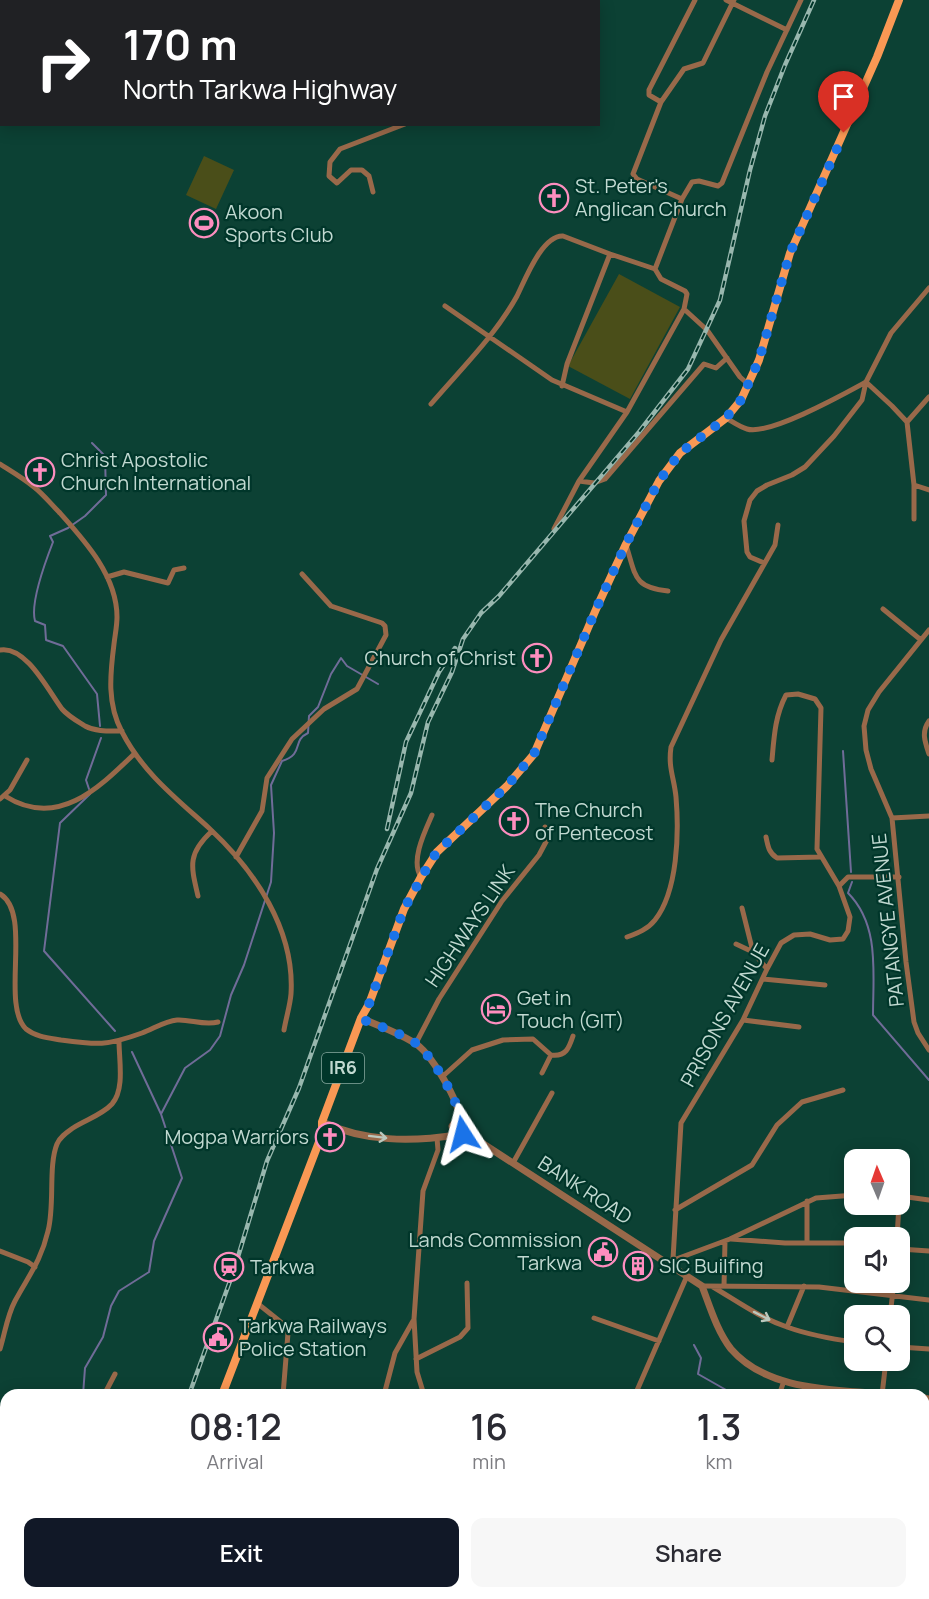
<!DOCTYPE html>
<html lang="en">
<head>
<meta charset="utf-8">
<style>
  body { margin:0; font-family:Manrope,sans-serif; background:#f7f7f7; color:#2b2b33; height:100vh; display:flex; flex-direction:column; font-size:22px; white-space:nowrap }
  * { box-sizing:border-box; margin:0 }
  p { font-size:20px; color:#7c7c81 }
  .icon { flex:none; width:33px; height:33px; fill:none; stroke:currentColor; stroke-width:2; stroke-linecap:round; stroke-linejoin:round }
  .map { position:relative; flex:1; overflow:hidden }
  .panel { position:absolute; left:0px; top:1389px; width:930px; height:210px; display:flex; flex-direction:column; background:#fff; border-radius:18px 18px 0 0; box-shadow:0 3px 15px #0003 }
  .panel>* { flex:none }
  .guide { position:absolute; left:0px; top:0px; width:600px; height:126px; box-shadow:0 3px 15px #0003; background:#202124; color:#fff; overflow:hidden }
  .needle { width:39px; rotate:358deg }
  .buttons { position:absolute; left:844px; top:1149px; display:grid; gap:12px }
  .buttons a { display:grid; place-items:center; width:66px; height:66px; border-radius:12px; background:#fff; box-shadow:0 3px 15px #0003; font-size:30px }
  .pin { position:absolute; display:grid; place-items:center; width:51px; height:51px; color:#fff; margin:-62px -26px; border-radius:50% 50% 50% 0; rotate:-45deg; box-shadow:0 0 6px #0007 }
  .pin .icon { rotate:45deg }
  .me { position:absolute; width:66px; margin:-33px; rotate:351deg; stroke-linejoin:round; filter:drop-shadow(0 0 4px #0008) }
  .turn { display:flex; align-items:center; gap:21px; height:126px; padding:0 24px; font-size:27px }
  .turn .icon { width:78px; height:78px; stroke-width:2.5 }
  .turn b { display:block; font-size:42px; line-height:51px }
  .eta { display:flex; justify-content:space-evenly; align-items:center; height:102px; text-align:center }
  .eta b { font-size:36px; font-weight:600; line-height:42px }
  .action { display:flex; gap:12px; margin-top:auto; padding:12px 24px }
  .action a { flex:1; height:69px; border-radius:12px; background:#111827; color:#fff; font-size:24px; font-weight:600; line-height:69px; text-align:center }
  .action a+a { background:#f7f7f7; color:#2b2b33 }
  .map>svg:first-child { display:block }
  .green { fill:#4a4e19 }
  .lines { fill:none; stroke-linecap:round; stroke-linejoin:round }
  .stream { stroke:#706c98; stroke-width:2 }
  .minor { stroke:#99694a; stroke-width:5 }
  .tertiary { stroke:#99694a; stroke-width:7 }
  .primary { stroke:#f99854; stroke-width:8 }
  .rail-casing { stroke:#98b7ae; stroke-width:4.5 }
  .rail { stroke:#00362a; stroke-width:2; stroke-dasharray:7; stroke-linecap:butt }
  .oneway { stroke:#bbc8bd }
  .route { stroke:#1a73e8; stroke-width:10; stroke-dasharray:0 18 }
  .labels { text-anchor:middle; stroke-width:4.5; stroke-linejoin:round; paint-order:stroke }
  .shield { fill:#00362a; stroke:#87a89f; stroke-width:1.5 }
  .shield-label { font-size:18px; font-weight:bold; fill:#c1d9d1 }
  .poi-label { font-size:20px; fill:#c1d9d1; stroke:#00362a; text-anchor:start }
  .street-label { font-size:20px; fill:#c1d9d1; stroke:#00362a }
</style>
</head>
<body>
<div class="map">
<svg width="929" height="1599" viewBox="0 0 929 1599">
  <rect width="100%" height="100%" fill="#0c4134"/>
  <path class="green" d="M204,156L234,170L216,209L186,195Z
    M619,274L680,307L630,399L568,366Z"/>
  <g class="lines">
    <path class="stream" d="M92,443L105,456L106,495L85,516L68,528L50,536L53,542C46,560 30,603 35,621L45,625L46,640L63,646L97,694L100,726
      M843,751L851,872
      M89,789L86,780L101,738
      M90,794L60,823L44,951L115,1031
      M852,882L848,893C880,925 873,973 873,1015L929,1080
      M161,1114L185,1068L210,1050L220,1036L231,995L244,965L271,882L274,833L271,785L282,761C305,754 291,741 308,733L309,716L318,707L331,674L341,658L347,666L378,684
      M694,1345L701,1358L698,1374L735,1395
      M83,1395L85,1368L103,1337L111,1306L119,1291L149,1272L154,1241L182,1178L161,1114L132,1052
      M924,1471H929
      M68,1593L70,1599"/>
    <path class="minor" d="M218,0L221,2
      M726,0L787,30
      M389,2L391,0
      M519,2L520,0
      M661,102L649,95V90L695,0
      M373,192L369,176L362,170H351L337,183L329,176L330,162L340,149L405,124
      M682,199L637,179L633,174L661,102L684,69L703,63L734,0
      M655,269L661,279L685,291L687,294L684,309L707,330L740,377L749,385
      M445,306L552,380L627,412
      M866,382L892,406L907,422L914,485L929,490
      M562,386L567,364L610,254
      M431,404C460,370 495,336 517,296C525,280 542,235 563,236L610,254L655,269L682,199L692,182L699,181L718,186L722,183L767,72L801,0
      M726,418C733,422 740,427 747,429C769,436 844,394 866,382
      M907,422L929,397
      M0,464C11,471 23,478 34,487C43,494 51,504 59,512C85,541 117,576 117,617C117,626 115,635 114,644C110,675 107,704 122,732C143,773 177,799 210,829C255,871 295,930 291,994C290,1006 286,1018 284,1030
      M579,481L594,483L605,479L704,364L716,368L727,358
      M914,519V485
      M554,529L579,481L627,412L684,309
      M626,545C636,576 633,587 668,591
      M764,563L750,557L747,552L744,521L750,500L757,491L767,485L792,475L805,467L834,436L862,400L866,382L891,333L929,288
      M107,577L124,572L168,583L174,570L184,568
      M883,609L921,640
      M929,630L879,692L868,710L864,726L866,750L871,769L892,818L906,962L914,1022L918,1033L929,1050
      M0,650C26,645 49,692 62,709C68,716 77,721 85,726C96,732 109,731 122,731
      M929,721C921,732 925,742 929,754
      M5,796C57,829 98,789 134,754
      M0,799L10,790L27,760
      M892,818L929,816
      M766,837C768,847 769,853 777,858L820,857
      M236,857L262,811L267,778L292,739L324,709L357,689L386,635L385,626L382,623L331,606L302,574
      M421,877C410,861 425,831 432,815
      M839,886L848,877H899
      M0,894C33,913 0,1004 26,1029C36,1037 49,1038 61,1040C98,1045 106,1046 142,1033C153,1029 165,1021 177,1020C190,1019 204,1026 218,1022
      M198,896C191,866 187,854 212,831
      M742,908L753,952L767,969
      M627,937C638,933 648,929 655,920C678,891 679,832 676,797C674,777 668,768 671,747L721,640L775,545L778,525
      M736,944L753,952
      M763,979L825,985
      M743,1020L799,1027
      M416,1043L439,999L502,901L539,855L547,840L545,827
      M551,1055C566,1057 569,1048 573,1036
      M442,1077L472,1050L503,1040L533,1039L551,1055L542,1073
      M513,1163L552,1093
      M900,1196L929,1200
      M675,1210L752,1165L777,1125L802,1102L843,1090
      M897,1238L899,1204
      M731,1239L785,1243H855
      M807,1242V1201
      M900,1249L929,1251
      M0,1251L28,1262L35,1267
      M673,1259L681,1123L743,1020L767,969L781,943L794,935L810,934L830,940L843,939L848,931L850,917L839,886L817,849L821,708L815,699L798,694L786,695C775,716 774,737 772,760
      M671,1261L730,1239L816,1198L855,1195
      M702,1286L819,1287L929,1300
      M724,1286L725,1241
      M713,1287C737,1301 760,1318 787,1327C809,1335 832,1339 855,1342
      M257,1303L282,1323L288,1333L283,1395
      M890,1316L894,1282
      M594,1318L659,1341
      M787,1327L804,1286
      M900,1347L929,1349
      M0,1349C5,1333 7,1316 15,1301C29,1275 41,1261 48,1231C55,1205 48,1166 57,1144C60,1137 66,1133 73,1128C85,1120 102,1115 112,1104C125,1089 119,1060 119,1041
      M416,1359L460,1337L468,1328L467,1283
      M104,1395L115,1374
      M384,1395L395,1353L413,1321
      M424,1395L417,1372L414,1319L423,1191L438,1150L437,1138
      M635,1395L687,1276
      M779,1395L784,1381
      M882,1395L886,1360
      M924,1493L929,1495
      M259,1593L260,1599
      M5,1599L6,1590
      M328,1599L329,1593
      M389,1599L391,1593
      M550,1599L552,1593"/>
    <path class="tertiary" d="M361,1018C379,1026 397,1032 413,1042C430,1051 460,1102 460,1121L465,1124L466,1129L463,1134L457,1135L453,1131L452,1126L455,1122L460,1121
      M322,1122C365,1142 411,1142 457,1135
      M465,1132L702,1286C710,1307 717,1331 731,1349C769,1393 839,1389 892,1395
      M924,1398L929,1399"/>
    <path class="primary" d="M322,1132V1122L361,1018L369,1004L404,909L421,877L437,852L507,786L534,754L597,607L626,544L659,481L680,453L726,418L741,400L759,360L790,253L877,57L899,0
      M222,1395L324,1129
      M146,1599L148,1593"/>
    <g class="rail-casing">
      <path id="rail" d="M387,829L406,742L439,672L455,648
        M189,1395L234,1270L267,1161L299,1088L377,869L411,793L428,722L452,672L463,639L481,613L499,596L639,432L688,369L720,300L750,170L765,116L785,65L814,0
        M116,1599L118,1593"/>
    </g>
    <use href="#rail" class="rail"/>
  </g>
  <defs><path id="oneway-shaft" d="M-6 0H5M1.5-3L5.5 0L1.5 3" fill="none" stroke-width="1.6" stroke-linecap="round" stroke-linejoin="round" transform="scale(1.5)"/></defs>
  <g class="oneway">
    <use href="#oneway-shaft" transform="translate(378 1137) rotate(7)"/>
    <use href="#oneway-shaft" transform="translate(762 1316) rotate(27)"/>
  </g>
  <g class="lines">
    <path class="route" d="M463,1134L466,1126L460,1121C460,1102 430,1052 414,1042C399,1033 382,1027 366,1021L369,1004L404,909L429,864L437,852L507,786L534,754L597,607L626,544L659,481L680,453L726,418L741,400L759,360L790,253L844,133"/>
  </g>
  <defs>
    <g id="church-ring" transform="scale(1.5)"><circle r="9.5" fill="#00362a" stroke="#fd8ebf" stroke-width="1.5"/><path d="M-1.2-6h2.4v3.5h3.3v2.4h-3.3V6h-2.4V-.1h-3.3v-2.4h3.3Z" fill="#fd8ebf"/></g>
    <g id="stadium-ring" transform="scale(1.5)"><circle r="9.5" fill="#00362a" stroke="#fd8ebf" stroke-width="1.5"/><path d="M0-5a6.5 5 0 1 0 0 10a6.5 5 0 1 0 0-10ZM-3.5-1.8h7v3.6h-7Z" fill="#fd8ebf"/></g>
    <g id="hotel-ring" transform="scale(1.5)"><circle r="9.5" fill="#00362a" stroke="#fd8ebf" stroke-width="1.5"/><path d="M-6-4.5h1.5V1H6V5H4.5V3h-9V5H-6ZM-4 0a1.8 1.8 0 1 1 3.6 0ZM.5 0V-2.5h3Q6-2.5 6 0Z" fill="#fd8ebf"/></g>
    <g id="civic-ring" transform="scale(1.5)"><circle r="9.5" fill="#00362a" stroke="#fd8ebf" stroke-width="1.5"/><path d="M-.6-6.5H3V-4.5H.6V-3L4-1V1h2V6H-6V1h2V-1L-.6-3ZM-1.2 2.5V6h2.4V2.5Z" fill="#fd8ebf"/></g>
    <g id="building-ring" transform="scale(1.5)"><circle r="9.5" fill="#00362a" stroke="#fd8ebf" stroke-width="1.5"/><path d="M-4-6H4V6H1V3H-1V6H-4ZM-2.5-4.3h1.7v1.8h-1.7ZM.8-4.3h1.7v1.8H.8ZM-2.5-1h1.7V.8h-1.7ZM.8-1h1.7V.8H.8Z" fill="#fd8ebf"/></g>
    <g id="station-ring" transform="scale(1.5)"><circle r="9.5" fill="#00362a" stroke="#fd8ebf" stroke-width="1.5"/><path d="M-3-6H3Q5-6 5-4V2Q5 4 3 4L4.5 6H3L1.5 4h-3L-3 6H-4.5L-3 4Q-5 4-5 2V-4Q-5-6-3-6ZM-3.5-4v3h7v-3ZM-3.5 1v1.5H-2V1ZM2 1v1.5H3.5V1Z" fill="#fd8ebf"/></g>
  </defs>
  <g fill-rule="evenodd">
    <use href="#church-ring" x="554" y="198"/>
    <use href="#stadium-ring" x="204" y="223"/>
    <use href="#church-ring" x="40" y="472"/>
    <use href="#church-ring" x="537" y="658"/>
    <use href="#church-ring" x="514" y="821"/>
    <use href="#hotel-ring" x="496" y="1009"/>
    <use href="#church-ring" x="330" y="1137"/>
    <use href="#civic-ring" x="603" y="1252"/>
    <use href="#building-ring" x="638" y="1266"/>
    <use href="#station-ring" x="229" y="1267"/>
    <use href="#civic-ring" x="218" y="1337"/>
  </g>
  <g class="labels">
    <rect class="shield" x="322" y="1053" width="42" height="30" rx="4.5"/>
    <g class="shield-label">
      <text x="343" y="1074">IR6</text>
    </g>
    <g class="poi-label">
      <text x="575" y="193">St. Peter's<tspan x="575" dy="23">Anglican Church</tspan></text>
      <text x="225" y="219">Akoon<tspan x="225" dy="23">Sports Club</tspan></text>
      <text x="61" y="467">Christ Apostolic<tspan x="61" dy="23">Church International</tspan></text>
      <text x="516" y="665" text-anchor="end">Church of Christ</text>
      <text x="535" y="817">The Church<tspan x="535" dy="23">of Pentecost</tspan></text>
      <text x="517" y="1005">Get in<tspan x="517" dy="23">Touch (GIT)</tspan></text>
      <text x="309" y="1144" text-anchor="end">Mogpa Warriors</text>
      <text x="582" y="1247" text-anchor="end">Lands Commission<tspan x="582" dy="23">Tarkwa</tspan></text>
      <text x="659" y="1273">SIC Builfing</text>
      <text x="250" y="1274">Tarkwa</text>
      <text x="239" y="1333">Tarkwa Railways<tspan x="239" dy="23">Police Station</tspan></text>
    </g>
    <g class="street-label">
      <text transform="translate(888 920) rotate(-96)" y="7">PATANGYE AVENUE</text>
      <text transform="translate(470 926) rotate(-56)" y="7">HIGHWAYS LINK</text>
      <text transform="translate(725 1015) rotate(-61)" y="7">PRISONS AVENUE</text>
      <text transform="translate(585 1190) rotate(33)" y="7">BANK ROAD</text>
    </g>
  </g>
</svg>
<div class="buttons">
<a><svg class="needle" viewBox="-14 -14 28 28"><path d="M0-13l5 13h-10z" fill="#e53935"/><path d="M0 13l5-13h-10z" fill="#7c7c81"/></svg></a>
<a><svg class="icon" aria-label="sound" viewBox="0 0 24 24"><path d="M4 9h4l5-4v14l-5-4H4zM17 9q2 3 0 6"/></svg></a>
<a><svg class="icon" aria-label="search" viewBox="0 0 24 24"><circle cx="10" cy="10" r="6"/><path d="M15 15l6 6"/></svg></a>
</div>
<div class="pin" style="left:844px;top:133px;background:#d93025"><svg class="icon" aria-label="arrive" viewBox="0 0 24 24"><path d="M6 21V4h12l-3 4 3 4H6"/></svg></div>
<svg class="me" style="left:463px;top:1134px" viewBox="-20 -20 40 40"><path d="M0-17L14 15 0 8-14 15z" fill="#1a73e8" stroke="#fff" stroke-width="4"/></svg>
<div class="guide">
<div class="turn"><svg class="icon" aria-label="right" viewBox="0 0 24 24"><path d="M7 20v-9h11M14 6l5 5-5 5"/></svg><div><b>170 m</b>North Tarkwa Highway</div></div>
</div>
<section class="panel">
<div class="eta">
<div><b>08:12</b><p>Arrival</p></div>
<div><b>16</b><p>min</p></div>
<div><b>1.3</b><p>km</p></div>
</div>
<div class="action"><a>Exit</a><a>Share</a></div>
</section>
</div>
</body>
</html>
